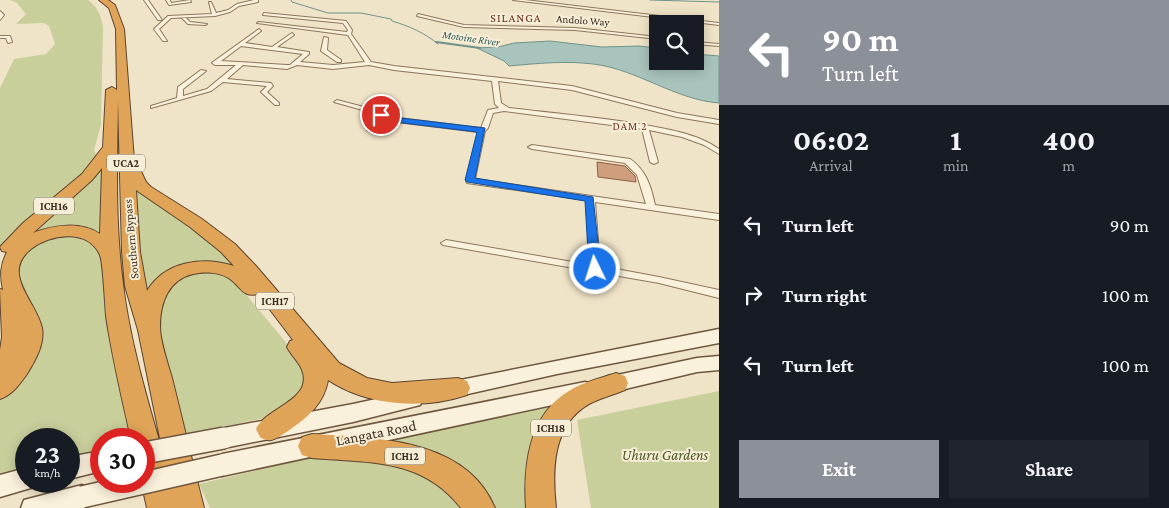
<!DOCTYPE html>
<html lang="en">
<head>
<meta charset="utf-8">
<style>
  body { margin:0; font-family:"Crimson Pro",serif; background:#20242c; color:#f1f3f6; height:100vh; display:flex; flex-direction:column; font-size:19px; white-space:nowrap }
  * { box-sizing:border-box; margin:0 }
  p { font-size:16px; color:#9ea1a6 }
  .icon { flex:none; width:28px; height:28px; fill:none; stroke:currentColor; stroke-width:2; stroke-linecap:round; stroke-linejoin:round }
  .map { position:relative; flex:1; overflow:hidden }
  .sheet { display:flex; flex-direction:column; background:#171b24; width:450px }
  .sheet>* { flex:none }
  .banner { background:#8c9099; color:#fff; overflow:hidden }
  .fabs { position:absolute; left:649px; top:15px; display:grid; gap:10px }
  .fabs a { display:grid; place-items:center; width:55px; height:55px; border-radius:0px; background:#171b24; box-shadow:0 2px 12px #0003; font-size:25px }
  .speed { position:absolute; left:15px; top:428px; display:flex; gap:10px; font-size:25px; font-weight:700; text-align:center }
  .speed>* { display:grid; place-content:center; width:65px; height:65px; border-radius:50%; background:#171b24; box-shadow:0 2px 12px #0003; line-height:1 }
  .speed small { font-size:12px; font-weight:400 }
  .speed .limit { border:8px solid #d22; background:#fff; color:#111 }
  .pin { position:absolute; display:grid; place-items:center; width:42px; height:42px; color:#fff; margin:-21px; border:2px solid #fff; border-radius:50%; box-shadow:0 1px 5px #0007 }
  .me { position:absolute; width:55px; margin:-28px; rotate:356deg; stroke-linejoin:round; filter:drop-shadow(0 0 4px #0008) }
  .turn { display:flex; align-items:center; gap:18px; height:105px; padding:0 20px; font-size:22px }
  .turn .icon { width:65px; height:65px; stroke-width:2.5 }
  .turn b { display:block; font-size:35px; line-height:42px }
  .eta { display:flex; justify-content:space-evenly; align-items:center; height:85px; text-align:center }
  .eta b { font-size:30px; font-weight:700; line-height:35px }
  .cta { display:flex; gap:10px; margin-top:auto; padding:10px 20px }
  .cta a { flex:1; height:58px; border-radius:0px; background:#8c9099; color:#fff; font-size:20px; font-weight:700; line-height:58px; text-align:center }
  .cta a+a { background:#20242c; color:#f1f3f6 }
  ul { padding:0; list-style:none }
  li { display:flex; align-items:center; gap:15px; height:70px; padding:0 20px }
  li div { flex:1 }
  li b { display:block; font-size:19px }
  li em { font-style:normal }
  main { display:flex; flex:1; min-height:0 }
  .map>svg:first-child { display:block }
  .green { fill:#c9cf9b }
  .water { fill:#a9c4bc; stroke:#6f938a }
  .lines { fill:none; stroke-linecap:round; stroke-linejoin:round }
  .stream-far1 { stroke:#6f938a; stroke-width:1 }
  .stream { stroke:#6f938a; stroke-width:2 }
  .building { fill:#cf9f7d; stroke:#8d5f41 }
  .street-casing { stroke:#8d765c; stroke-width:2 }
  .secondary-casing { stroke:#6f573f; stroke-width:3 }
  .highway-casing { stroke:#5b4430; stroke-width:2 }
  .street { fill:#faf1dc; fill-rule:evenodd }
  .secondary { fill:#faf1dc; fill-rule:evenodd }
  .highway { fill:#e0a458; fill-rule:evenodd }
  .secondary-bridge-casing { stroke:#6f573f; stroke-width:24; stroke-linecap:butt }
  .secondary-bridge { stroke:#faf1dc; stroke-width:21 }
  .route { fill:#1a73e8; stroke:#114b97 }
  .labels { text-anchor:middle; stroke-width:4; stroke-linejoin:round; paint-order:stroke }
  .far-street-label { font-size:11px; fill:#3d2e20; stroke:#f7eed8 }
  .far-water-label { font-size:11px; font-style:italic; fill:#2f5d5a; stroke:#f7eed8 }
  .far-neighbourhood-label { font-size:11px; letter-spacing:1px; fill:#6b2e1e; stroke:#f7eed8 }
  .shield { fill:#f7eed8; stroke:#756857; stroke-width:1 }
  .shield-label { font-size:11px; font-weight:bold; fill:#3d2e20 }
  .far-quarter-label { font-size:12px; letter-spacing:1px; fill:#6b2e1e; stroke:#f7eed8 }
  .street-label { font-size:12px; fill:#3d2e20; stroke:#f7eed8 }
  .near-street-label { font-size:15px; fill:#3d2e20; stroke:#f7eed8 }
  .near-park-label { font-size:15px; font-style:italic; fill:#4d5a26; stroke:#f7eed8 }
</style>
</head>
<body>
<main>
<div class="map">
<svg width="719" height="508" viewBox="0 0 719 508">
  <rect width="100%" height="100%" fill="#f0e4c8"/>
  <path class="green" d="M10,0H88C98,7 101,16 103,27L101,125L94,150L97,157L82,175L3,246L0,251V88L14,59L46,54L55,44L49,26L44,23L16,24L26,14L17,3Z
    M107,157L105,244L77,227L13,250Z
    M132,187L207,236L237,267L196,264L148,302Z
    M68,233L92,243L102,257L135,439H101V456L69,463V439H26V473L0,479V396L17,284L19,257L49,237Z
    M199,272H218L234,280L294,352L306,376L298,395L274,416L184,435C176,402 148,322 164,293C171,280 186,276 199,272Z
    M719,391V508H591L577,420Z
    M565,398L533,508H490L373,438Z
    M314,457L395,461L446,483L468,508H210L199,484Z"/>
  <path class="water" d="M550,41L602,47L639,46L657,48L658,61H695V54L719,56V103C681,100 649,78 613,68C581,59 542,63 509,66L504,61L477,48L498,47L514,43Z"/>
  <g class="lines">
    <path class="stream-far1" d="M291,0L292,2L328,13H361L391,19L392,21C409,26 425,33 438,44
      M650,0L719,2"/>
    <path class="stream" d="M436,42L480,48"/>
  </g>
  <path class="building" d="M597,162L625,166L635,176L636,182L598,177Z"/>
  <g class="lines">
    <g class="street-casing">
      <path id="street" d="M144,0H148L162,20H158Z
        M166,0H170L171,3L190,0L191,2L169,5Z
        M254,0H258V2L239,6L230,12L215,16L171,18L159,29L167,41H163L154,29L168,16L212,14L209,2H211L216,13L228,10L237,4Z
        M513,0H525L719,23V25Z
        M0,11L4,15L0,20Z
        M264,13L346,21L352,30L351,34L371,62L394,66L572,86L677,113L719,120V124L677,117L572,90L498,81L501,103L509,108C552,113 596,117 639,124C666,129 696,133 719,149V154L704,145L682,137L649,130L658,162L654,164L650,162L642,129L504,111L493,113L488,128L485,131L475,179L646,204L637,175L625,163L532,149L528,147L532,145L630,159C646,170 651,186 655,205L719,214V220L595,202L600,266L659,277L719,290V298L659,283L443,245L441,243L446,240L590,265L586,200L467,183L466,181L478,132L380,120L373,131L371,132L367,130L377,114L334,102L337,100L383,112L382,116L481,128L488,110L499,108L495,104L492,81L394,70L369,65L333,69L297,65L287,69L243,65L227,79L271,83L273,86L267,92L279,103V105H275L261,92L267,86L223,82L211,91L151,108V106L177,98L178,87L201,70L206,71L183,89V96L207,89L236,65H215L212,63L213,62L259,29L261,31L245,43L272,47L292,33L294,35L277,47L309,52V54L300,62L333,65L365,62L348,35L257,23L259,22L347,32L348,30L343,23L263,15ZM241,46L303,54L290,65H287L221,61Z
        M418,14L464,25L575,28L658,37V39L575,30L464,27L417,16Z
        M182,18H186L190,22L207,24L205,25L188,24Z
        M0,36H10L12,42L8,43L6,38H0Z
        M324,37L328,38L327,50L341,60V62H337L321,51Z
        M695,42L719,44V46L695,44Z"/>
    </g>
    <g class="secondary-casing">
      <path id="secondary" d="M719,329V343L557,374L450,398L443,396L440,390L443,384L450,382Z
        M719,356V370L697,372L608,393L601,391L598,385L601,379L608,377L697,358Z
        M585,382L592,384L595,390L592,396L585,398L222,476L214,472L211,465L214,458L222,454Z
        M413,391L420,393L423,399L420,405L353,422L224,448L216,445L213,438L216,431L224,428L353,404Z
        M101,451V471L69,479V457Z
        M26,468V481H37L34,487L0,497V475Z
        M82,485L90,489L94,497L90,505L84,508H21L24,500Z"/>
    </g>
    <g class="highway-casing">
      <path id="highway" d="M99,0H108L115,5L124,29L134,160L137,163L146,182L151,187L202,219L235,244L256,266L339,363L367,378L392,383L458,378L467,381L470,388L467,395C422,410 367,406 328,380C324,404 307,418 288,431C283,434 277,439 271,440C267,441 263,439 260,437L256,429C265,408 314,400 302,370C299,362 291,355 287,347L290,341L293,340L258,294C243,298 241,287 230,279C220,272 205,271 193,274C168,280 160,303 160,327C160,341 168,364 172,378C183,422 193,465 204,508H147L141,481H144V439H131C122,398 112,357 106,316C105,304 103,262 100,255C88,228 50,234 31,249C0,274 37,302 42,328C45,344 35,361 27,374C20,384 12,395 0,399V350L2,337L0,289L3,290C0,276 0,265 7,252L2,251L0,247L23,223L82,174L103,147L106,90L112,87L117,90L116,29L109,8ZM118,101L122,252L125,286L138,330L164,458C148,401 130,343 123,284C115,223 117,162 118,101ZM102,168L100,234C81,221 53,225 33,233L92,180ZM136,190L190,227L221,252L234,266C203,256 165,261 147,291L140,252Z
        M616,373L625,376L628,383L625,390C613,395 600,398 589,404C552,425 552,471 556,508H526C523,466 529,414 569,391C583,382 601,378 616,373Z
        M312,434C376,438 466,438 495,508H461C422,458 370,463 312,458L302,455L298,446L302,437Z"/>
    </g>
    <use href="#street" class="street"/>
    <use href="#secondary" class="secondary"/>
    <use href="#highway" class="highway"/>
    <g class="secondary-bridge-casing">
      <path id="secondary-bridge" d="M144,453L224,438
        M82,497L222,465"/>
    </g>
    <use href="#secondary-bridge" class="secondary-bridge"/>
  </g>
  <path class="route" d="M378,113H384V116L485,128L475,178L593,197L601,269L599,271H591L589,269L585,201L467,182L465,180L477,132L379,120L375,118Z"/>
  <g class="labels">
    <g class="far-street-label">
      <text transform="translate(583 20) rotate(4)" y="4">Andolo Way</text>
    </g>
    <g class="far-water-label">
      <text transform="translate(471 38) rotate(8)" y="4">Motoine River</text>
    </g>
    <g class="far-neighbourhood-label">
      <text x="630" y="130">DAM 2</text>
    </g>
    <g class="shield">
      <rect x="107" y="154.5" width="38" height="17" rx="4"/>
      <rect x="34" y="197.5" width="40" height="17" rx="4"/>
      <rect x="256" y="292.5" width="38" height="17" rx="4"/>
      <rect x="531" y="419.5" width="40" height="17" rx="4"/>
      <rect x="385" y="447.5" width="40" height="17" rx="4"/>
    </g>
    <g class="shield-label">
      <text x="126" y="167">UCA2</text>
      <text x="54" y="210">ICH16</text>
      <text x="275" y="305">ICH17</text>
      <text x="551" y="432">ICH18</text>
      <text x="405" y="460">ICH12</text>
    </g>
    <g class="far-quarter-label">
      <text x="516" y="22">SILANGA</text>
    </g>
    <g class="street-label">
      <text transform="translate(131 239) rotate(-95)" y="4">Southern Bypass</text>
    </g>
    <g class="near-street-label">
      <text transform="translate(376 433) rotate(-11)" y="5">Langata Road</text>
    </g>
    <g class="near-park-label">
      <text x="665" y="460">Uhuru Gardens</text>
    </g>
  </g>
</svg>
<div class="fabs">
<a><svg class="icon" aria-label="search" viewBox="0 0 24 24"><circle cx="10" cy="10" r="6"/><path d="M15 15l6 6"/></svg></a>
</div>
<div class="speed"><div>23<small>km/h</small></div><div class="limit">30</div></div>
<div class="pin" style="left:381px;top:115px;background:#d93025"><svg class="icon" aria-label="arrive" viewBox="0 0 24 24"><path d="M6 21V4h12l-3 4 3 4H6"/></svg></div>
<svg class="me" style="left:595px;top:269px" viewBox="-20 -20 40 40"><circle r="17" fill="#1a73e8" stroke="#fff" stroke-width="3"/><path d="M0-11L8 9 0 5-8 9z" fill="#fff"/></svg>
</div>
<section class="sheet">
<div class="banner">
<div class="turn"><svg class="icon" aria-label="left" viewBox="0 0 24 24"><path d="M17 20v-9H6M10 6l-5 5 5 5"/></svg><div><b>90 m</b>Turn left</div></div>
</div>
<div class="eta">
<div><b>06:02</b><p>Arrival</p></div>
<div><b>1</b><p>min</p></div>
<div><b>400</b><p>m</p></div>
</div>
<ul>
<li><svg class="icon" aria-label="left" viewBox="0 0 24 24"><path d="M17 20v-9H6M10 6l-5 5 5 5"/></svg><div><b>Turn left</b></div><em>90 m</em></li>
<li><svg class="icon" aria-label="right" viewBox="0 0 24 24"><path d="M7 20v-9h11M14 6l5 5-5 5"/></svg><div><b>Turn right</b></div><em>100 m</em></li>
<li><svg class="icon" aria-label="left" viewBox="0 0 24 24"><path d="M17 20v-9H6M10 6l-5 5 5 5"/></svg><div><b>Turn left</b></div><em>100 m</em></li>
</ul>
<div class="cta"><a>Exit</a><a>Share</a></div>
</section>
</main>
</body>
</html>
